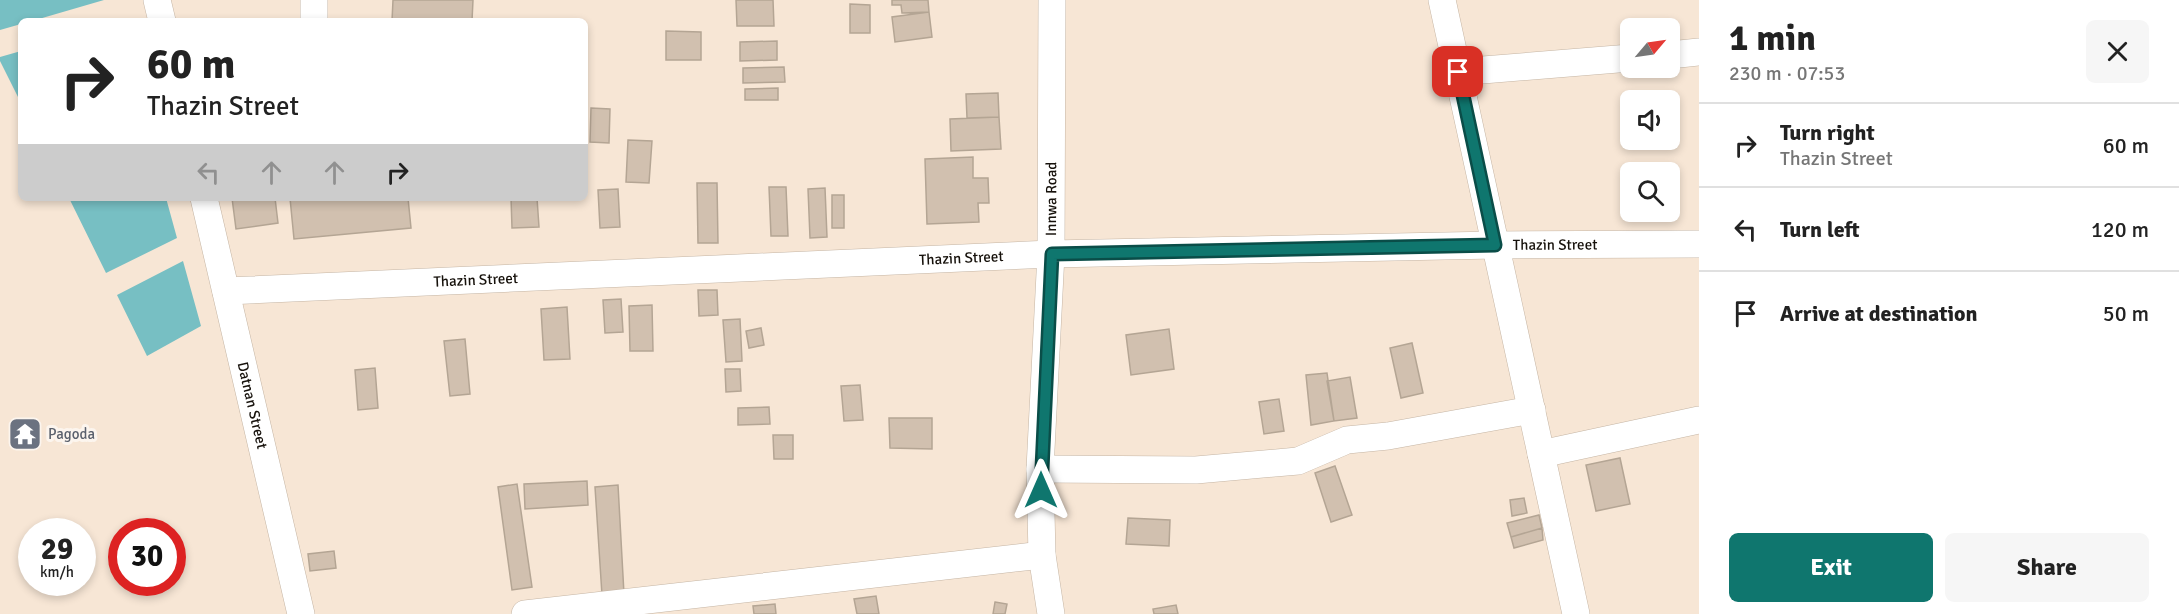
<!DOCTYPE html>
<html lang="en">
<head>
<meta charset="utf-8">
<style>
  body { margin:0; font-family:Signika,sans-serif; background:#f6f6f6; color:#222; height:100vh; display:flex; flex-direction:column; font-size:22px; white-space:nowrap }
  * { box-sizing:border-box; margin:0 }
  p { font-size:20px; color:#767676 }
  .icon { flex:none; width:33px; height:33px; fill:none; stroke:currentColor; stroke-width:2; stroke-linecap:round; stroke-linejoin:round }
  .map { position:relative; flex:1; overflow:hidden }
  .sheet { display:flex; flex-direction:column; background:#fff; width:480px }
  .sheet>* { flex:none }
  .hud { position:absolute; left:18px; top:18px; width:570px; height:183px; border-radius:9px; box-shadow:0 3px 9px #0003; background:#fff; color:#222; overflow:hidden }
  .needle { width:39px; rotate:61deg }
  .buttons { position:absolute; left:1620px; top:18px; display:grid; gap:12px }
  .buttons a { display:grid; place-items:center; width:60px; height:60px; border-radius:9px; background:#fff; box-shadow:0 3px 9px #0003; font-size:30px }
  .speed { position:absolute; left:18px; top:518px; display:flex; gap:12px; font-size:30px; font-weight:700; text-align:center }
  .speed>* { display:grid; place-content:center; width:78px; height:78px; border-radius:50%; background:#fff; box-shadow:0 3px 9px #0003; line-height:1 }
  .speed small { font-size:15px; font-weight:400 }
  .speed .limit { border:9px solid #d22; background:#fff; color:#111 }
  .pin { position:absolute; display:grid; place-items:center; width:51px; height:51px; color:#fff; margin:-26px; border-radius:12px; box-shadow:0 3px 9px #0006 }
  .me { position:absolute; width:66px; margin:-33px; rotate:0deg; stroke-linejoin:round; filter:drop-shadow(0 0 4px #0008) }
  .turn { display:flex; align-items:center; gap:21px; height:126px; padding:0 30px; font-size:27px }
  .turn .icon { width:78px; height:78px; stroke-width:2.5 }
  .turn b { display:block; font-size:42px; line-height:51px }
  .lanes { display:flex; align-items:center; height:57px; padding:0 30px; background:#0003; justify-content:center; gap:30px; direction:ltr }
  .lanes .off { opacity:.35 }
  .round { display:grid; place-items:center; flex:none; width:63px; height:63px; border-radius:9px; background:#f6f6f6 }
  .overview { display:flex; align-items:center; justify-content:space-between; height:102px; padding:0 30px }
  h1 { font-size:36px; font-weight:700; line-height:45px }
  .primary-button { display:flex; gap:12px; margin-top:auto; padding:12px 30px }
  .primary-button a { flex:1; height:69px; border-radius:9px; background:#0f766e; color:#fff; font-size:24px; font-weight:700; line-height:69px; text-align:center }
  .primary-button a+a { background:#f6f6f6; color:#222 }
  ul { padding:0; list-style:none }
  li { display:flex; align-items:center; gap:18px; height:84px; padding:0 30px; border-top:2px solid #e0e0e0 }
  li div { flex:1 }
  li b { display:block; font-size:22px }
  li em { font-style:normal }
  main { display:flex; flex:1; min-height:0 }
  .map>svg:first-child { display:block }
  .water { fill:#77bfc3 }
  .building { fill:#d1c0af; stroke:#b4a594; stroke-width:1.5 }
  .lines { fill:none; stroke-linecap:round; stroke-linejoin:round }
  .minor-casing { stroke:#c5b5a4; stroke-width:28 }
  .minor { stroke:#fff; stroke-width:27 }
  .route-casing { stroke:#0a4d48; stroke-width:15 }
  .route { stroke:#0f766e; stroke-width:10 }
  .labels { text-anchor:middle; stroke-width:6; stroke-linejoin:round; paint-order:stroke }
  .street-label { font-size:15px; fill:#16110b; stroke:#fcf5ee }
  .worship-label { font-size:15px; fill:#5b616d; stroke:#fcf5ee; text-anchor:start }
</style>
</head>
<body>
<main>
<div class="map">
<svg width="1699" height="614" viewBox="0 0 1699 614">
  <rect width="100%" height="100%" fill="#f7e6d5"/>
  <path class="water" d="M0,0H104L32,21H21V24L0,30Z
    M21,51V103L0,61V57Z
    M69,198H166L177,238L106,273Z
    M183,261L201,326L147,356L117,295Z"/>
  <path class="building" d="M393,0H473L472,21H392Z
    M736,0H773L774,26H737Z
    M892,0H928L929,12L902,13L901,5H892Z
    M850,4L870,5V33H850Z
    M929,12L932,37L895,42L892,17Z
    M666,31L701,32V60H666Z
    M777,41V60L740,61V42Z
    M784,67L785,82L743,83V68Z
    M778,88V100H745V89Z
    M998,93L999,117L967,118L966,94Z
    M591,108L610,109L609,143L590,142Z
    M999,117L1001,149L951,151L950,119Z
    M628,140L652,141L649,183L626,182Z
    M973,157V178H988L989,203H978L979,222L927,224L925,159Z
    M697,183H717L718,243H698Z
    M769,187H786L788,236H771Z
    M825,188L827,237L810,238L808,189Z
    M618,189L620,227L600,228L598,190Z
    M832,195H844V228H832Z
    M232,198H275L278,223L236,229Z
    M290,198H408L411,228L294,239Z
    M511,198H537L539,227L512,228Z
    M698,290H717L718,315L699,316Z
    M621,299L623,332L605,333L603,300Z
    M652,305L653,351H630L629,306Z
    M567,307L570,359L544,360L541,309Z
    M740,319L742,361L726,362L723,320Z
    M761,328L764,345L749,348L746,331Z
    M1169,329L1174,369L1131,375L1126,335Z
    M465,339L470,394L450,396L444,341Z
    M1412,343L1423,393L1401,398L1390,348Z
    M375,368L378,408L358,410L355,370Z
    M725,369H740L741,391L726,392Z
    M1327,373L1334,421L1311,425L1306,375Z
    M1350,377L1357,418L1334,421L1327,381Z
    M860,385L863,420L844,421L841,386Z
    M1279,399L1284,431L1264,434L1259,402Z
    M769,407L770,424L738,425V408Z
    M889,418H932V449L890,448Z
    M773,435H793V459H774Z
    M1620,458L1630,504L1596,511L1586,465Z
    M1335,466L1352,515L1331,522L1315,473Z
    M587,481L588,505L525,509L524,484Z
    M517,484L532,587L512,590L498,487Z
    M618,485L624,594L602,595L595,487Z
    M1524,498L1527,513L1512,516L1510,500Z
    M1539,515L1542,528L1511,537L1507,523Z
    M1128,518L1170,520L1169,546L1126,544Z
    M1542,528L1543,540L1514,548L1511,537Z
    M334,551L336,568L310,571L308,554Z
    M876,596L879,614H857L854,599Z
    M995,602L1007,604L1005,614H993Z
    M775,604L776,614H754L753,606Z
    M1176,605L1178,614H1154L1153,609Z"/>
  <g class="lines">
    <g class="minor-casing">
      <g id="minor">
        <path d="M157,0L162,21"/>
        <path d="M314,0V21"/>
        <path d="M1442,0L1576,614"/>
        <path d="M1670,55L1699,52"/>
        <path d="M1458,72L1630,58"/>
        <path id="s1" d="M204,198L301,614"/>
        <path id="s2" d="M226,291L1051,254L1495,245L1699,244"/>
        <path d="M1541,454L1699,420"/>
        <path d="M1040,469L1196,470L1298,461L1347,440L1388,436L1532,410"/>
        <path d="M525,614L1042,555"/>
        <path id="s3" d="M1051,614L1042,555L1040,469L1051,254L1052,0"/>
      </g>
    </g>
    <use href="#minor" class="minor"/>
  </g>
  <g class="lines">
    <g class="route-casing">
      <path id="route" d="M1041,490L1052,254L1495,245L1458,72"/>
    </g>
    <use href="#route" class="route"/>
  </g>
  <defs>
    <g id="temple-square" transform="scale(1.725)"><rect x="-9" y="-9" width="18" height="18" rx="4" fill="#6b7280" stroke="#fcf5ee"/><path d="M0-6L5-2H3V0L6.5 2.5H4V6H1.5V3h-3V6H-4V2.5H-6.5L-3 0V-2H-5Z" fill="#fff"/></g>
  </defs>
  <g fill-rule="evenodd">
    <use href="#temple-square" x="25" y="434"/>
  </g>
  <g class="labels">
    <g class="street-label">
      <text dy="5" stroke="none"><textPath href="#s3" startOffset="416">Innwa Road</textPath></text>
      <text dy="5" stroke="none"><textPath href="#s2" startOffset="1330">Thazin Street</textPath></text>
      <text dy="5" stroke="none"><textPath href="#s2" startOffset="736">Thazin Street</textPath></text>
      <text dy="5" stroke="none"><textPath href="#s2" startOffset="250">Thazin Street</textPath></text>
      <text dy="5" stroke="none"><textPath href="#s1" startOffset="213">Datnan Street</textPath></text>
    </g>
    <g class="worship-label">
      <text x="48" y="439">Pagoda</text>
    </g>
  </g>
</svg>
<div class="buttons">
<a><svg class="needle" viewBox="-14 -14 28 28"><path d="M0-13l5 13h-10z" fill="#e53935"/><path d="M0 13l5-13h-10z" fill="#767676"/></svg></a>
<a><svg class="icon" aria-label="sound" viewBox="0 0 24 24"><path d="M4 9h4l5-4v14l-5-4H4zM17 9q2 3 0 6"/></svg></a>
<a><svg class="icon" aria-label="search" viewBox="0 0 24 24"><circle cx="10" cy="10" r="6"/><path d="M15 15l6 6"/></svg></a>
</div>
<div class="speed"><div>29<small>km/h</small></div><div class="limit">30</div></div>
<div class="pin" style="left:1458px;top:72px;background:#d93025"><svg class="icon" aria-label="arrive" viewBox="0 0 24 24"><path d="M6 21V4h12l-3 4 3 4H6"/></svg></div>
<svg class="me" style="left:1041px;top:490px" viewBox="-20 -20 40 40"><path d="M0-17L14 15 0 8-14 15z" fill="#0f766e" stroke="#fff" stroke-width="4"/></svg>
<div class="hud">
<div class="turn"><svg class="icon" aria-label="right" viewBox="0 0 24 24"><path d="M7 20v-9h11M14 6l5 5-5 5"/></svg><div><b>60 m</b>Thazin Street</div></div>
<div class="lanes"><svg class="icon off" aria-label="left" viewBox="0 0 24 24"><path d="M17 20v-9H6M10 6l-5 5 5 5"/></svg><svg class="icon off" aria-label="ahead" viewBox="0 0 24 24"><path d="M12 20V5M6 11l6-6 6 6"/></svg><svg class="icon off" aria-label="ahead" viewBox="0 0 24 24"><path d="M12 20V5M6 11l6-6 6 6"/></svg><svg class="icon" aria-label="right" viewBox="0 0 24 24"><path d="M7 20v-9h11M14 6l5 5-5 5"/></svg></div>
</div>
</div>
<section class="sheet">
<div class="overview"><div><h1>1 min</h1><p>230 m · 07:53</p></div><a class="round"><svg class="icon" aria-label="close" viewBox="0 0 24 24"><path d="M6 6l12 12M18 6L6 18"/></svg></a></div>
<ul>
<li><svg class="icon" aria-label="right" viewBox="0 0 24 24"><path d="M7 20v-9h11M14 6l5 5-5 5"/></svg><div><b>Turn right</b><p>Thazin Street</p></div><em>60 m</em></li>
<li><svg class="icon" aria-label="left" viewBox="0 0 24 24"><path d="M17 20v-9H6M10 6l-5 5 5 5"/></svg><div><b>Turn left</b></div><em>120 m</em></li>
<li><svg class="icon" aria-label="arrive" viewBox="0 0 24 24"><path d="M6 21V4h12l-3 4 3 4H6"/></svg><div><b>Arrive at destination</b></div><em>50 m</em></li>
</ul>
<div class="primary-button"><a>Exit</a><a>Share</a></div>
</section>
</main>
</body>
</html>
